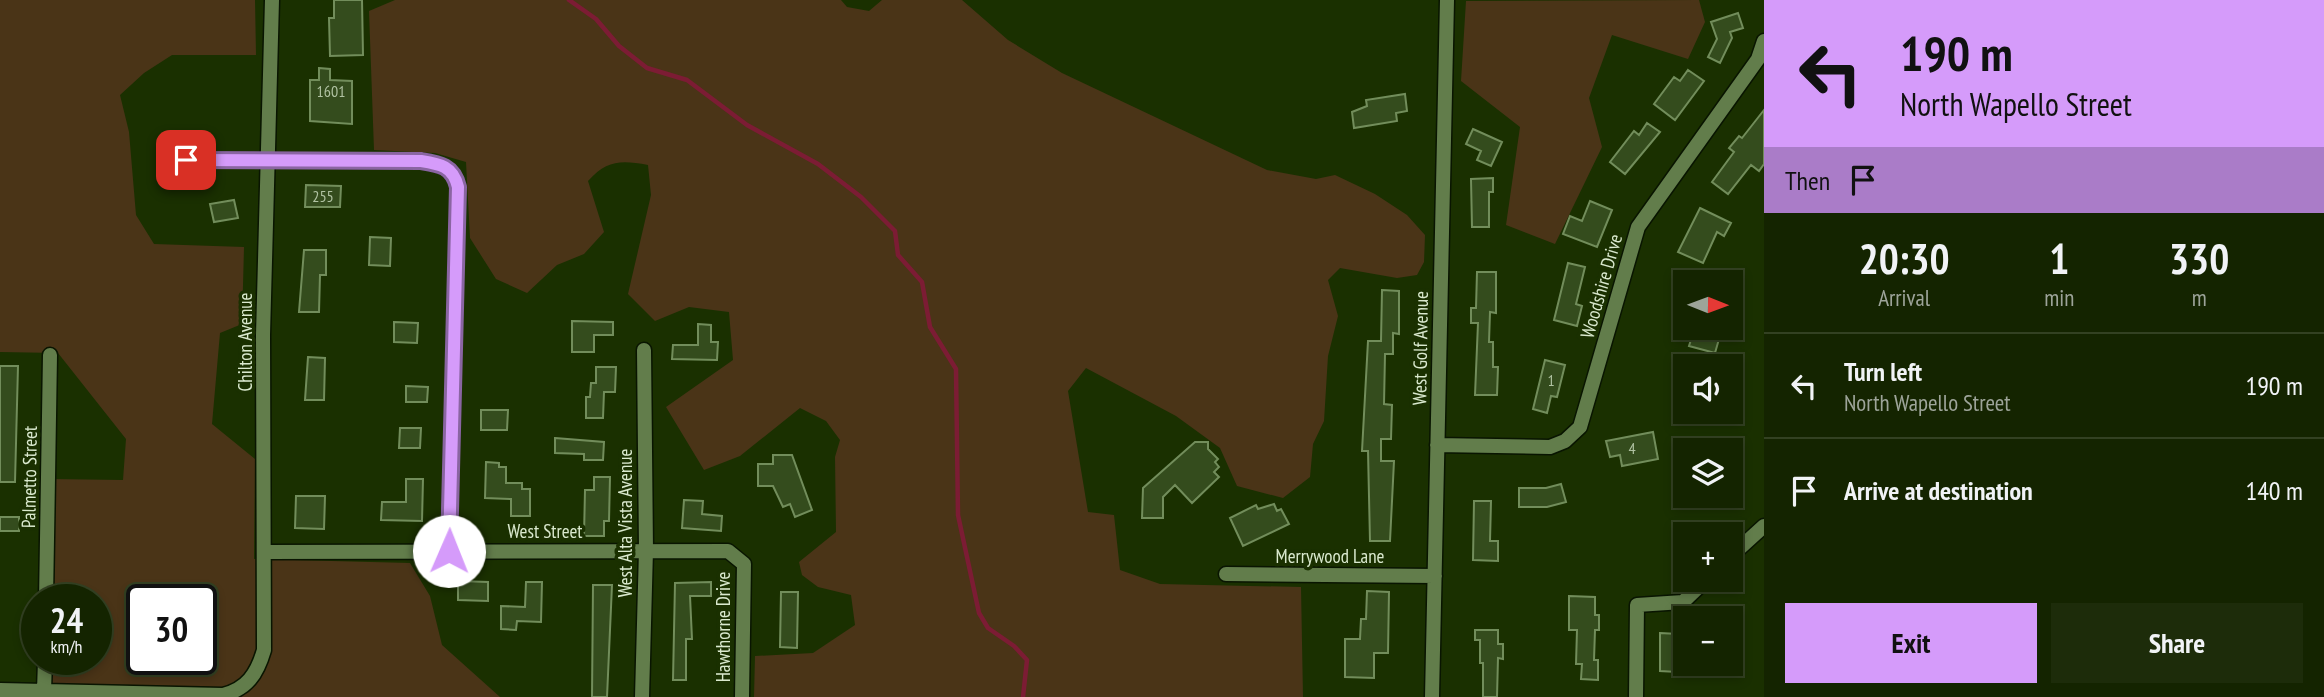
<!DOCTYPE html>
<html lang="en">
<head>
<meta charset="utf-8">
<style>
  body { margin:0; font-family:"PT Sans Narrow",sans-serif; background:#1d2c0a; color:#f1f3f6; height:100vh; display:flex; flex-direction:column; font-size:26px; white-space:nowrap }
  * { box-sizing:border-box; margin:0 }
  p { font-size:23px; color:#9da499 }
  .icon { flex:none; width:38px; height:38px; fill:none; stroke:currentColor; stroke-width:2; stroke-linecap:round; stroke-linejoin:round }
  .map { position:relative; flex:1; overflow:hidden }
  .panel { display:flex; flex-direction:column; background:#142400; width:560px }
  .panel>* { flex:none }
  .top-card { background:#d59bfa; color:#111; overflow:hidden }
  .needle { width:46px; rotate:91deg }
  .fabs { position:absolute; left:1673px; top:270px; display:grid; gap:14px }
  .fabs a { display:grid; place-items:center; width:70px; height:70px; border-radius:0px; background:#142400; box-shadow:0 4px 10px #0003,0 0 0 2px #334122; font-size:35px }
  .speed { position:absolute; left:21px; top:584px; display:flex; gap:14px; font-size:35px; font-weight:700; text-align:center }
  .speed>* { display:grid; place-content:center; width:91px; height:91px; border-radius:50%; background:#142400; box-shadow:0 4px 10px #0003,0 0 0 2px #334122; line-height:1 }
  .speed small { font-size:18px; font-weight:400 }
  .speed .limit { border:4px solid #111; border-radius:10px; background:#fff; color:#111 }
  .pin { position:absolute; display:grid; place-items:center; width:60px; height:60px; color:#fff; margin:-30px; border-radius:14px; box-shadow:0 4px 10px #0006 }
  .me { position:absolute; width:77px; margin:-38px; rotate:1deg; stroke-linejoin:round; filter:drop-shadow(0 0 5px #0008) }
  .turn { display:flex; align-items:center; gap:24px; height:147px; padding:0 21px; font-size:32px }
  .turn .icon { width:91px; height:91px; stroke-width:2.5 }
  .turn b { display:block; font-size:49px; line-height:60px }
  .then { display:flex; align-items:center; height:66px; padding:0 21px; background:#0003; gap:14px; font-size:26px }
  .eta { display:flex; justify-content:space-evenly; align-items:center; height:119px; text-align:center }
  .eta b { font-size:42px; font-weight:800; line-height:49px }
  .action { display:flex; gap:14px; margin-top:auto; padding:14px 21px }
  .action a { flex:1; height:80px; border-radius:0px; background:#d59bfa; color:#111; font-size:28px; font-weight:800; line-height:80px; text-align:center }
  .action a+a { background:#1d2c0a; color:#f1f3f6 }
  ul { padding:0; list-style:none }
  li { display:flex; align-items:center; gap:21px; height:105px; padding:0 21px; border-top:2px solid #334122 }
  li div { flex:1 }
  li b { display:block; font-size:26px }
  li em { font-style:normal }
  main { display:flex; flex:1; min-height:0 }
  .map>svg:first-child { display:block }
  .green { fill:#4a3417; fill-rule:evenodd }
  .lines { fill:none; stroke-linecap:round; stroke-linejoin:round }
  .stream { stroke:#7c1c34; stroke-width:4.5 }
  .building { fill:#344c1d; stroke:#728d5b; stroke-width:2 }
  .minor-casing { stroke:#091501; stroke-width:17 }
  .minor { stroke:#627d4b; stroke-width:14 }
  .route-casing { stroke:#8a65a2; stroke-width:18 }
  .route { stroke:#d59bfa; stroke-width:12 }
  .labels { text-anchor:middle; stroke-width:7; stroke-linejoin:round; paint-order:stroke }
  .number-label { font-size:16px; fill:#b0c2a2 }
  .street-label { font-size:19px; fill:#dae9ce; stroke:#1a3000 }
</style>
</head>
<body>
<main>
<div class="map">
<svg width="1764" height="697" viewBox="0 0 1764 697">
  <rect width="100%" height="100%" fill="#1a3000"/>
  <path class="green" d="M0,0H255L256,55H172L144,73L120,95L129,132L136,215L154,244L244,247L242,324L220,333L212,424L255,459L254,559L410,563L430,596L442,645L500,697H0L44,691L45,660H96V600H46L48,479L123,480L126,439L58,353L0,352ZM142,600H201V660H142Z
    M395,0H841L847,7L869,11L882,0H962L1008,40L1062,73L1267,170L1316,179L1335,175L1375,194L1407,215L1425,235L1424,262L1417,275L1397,278L1340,268L1328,280L1338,316L1328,356L1324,421L1313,444L1310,477L1283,498L1237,486L1220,448L1176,416L1086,368L1068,391L1088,512L1114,515L1120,570L1160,584L1301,587L1303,697H754L755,656L813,653L855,625L851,595L818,587L802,575L799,562L836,532L835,457L840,440L826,421L800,408L740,456L704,470L666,407L733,360L729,312L689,307L655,321L628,294L651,195L648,165C621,160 607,160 588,181L604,232L584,254L557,265L527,293L496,279L470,238L466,162L435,153L374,150L369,11Z
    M1699,0L1705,22L1688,59L1612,35L1589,98L1602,147L1555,244L1506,225L1520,127L1461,81L1466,1Z"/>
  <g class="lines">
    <path class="stream" d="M569,0L596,19L619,46L647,68L687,80L747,125L818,164L861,197L895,231L898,255L922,282L930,327L956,369L958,515L979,613L988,628L1014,646L1027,660L1023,697"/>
  </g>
  <path class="building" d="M334,0H362L363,55L330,56L329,18H334Z
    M1738,13L1743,28L1730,32L1732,38L1720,63L1708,57L1717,39L1711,22Z
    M319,68L330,69V80L352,81V124L310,121V80H319Z
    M1688,70L1704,81L1675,120L1654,104L1674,77L1680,81Z
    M1405,94L1407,111L1396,113L1397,121L1354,128L1352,112L1367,106L1366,100Z
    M1764,110V164L1759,171L1751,165L1728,194L1712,182L1734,152L1729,148L1739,136L1742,138Z
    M1647,123L1660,132L1625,174L1610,162L1634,131L1639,135Z
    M1473,129L1502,142L1491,166L1477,160L1481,151L1466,144Z
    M1493,178V192H1489V227H1472L1471,179Z
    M306,185L341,186L340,207H305Z
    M234,200L238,218L214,222L210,204Z
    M1590,201L1612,210L1597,247L1563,234L1570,216L1582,221Z
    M1700,208L1731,223L1724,236L1717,232L1703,263L1678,252Z
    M370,237L391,238L390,266L369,265Z
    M304,250H326V275H320L319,312H299Z
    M1568,263L1585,267L1576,304L1582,306L1577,326L1554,320Z
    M1477,272H1496V313L1490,312L1489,342H1493V367H1498L1497,395H1475L1478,323H1471V308H1476Z
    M1382,290L1399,291V334L1393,333V354H1385L1384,404L1392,405L1391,439H1381V461H1394L1390,541H1370L1368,451H1362L1368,341H1381Z
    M572,321L613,322V335H594V352H572Z
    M394,322L418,323L417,343L394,342Z
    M698,324L711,325V342H718L717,360L672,359L673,345H698Z
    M1695,327H1710L1708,336L1719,339L1715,353L1689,346Z
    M308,357L325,358L324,400H305Z
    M1545,360L1565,365L1557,397L1551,396L1547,413L1533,409Z
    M0,366H18L15,482H0Z
    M596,367H616L615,392H604L603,418H586V397H590L591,383H596Z
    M406,386L428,387L427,402H406Z
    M481,410H508L507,430H481Z
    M400,428H421L420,448H399Z
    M1653,432L1658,459L1622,466L1620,455L1610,457L1606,441Z
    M555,438L604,442L603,460H584V454L555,453Z
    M1195,442H1208V449L1218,459L1215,462L1219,467L1214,472L1219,477L1192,503L1175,485L1163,497V518H1142L1143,488Z
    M773,455H792L812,510L795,517L790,504L783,507L773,486H758V464H773Z
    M486,462L499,463V467H506V483H522V489H530V516H511V499L485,498Z
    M594,477H610L609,521H604V536H584L585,490H594Z
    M406,479H423L422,521L381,520L382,502H406Z
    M1561,484L1566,502L1547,507H1519V488H1546Z
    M296,496H325L324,529L295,528Z
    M684,500L703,501L702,514L722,516L721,531L682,528Z
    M1474,501H1491L1490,541H1498V561L1473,560Z
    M1274,504L1277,511L1281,509L1289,524L1243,546L1230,518L1256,505L1258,509Z
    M0,517H19V531H0Z
    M458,581L488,582V601L458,600Z
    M526,582H542L541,622L517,621L516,630L501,629V606L525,607Z
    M711,582V596H690L692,639H686V680H673L675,583Z
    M593,585H612L607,697H592Z
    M1367,591L1389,592L1388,653H1374V678L1345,677V639H1360L1361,619H1366Z
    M781,592H798L797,648L780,647Z
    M1569,596L1595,597V615H1599V630H1595L1594,660H1598V680L1581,679L1582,664H1576L1577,630H1569Z
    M1475,630H1498V644H1503V659L1498,658L1497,697H1483V663H1480V640H1475Z
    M1660,633L1678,634L1677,672L1660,671Z"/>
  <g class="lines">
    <g class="minor-casing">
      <path id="minor" d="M186,160L421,161C440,164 453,167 458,187L449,551
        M1437,445L1550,447L1565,441L1580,427L1638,227L1758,59L1764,41
        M265,552L728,551L744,564L742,697
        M1731,556L1764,526
        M1226,574L1435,576
        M46,600L50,355
        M0,690L223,695C247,689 257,674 264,650L263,335L272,0
        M44,691L45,660
        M642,697L646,550L644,350
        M1432,697L1447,0
        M1636,697L1637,605L1683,602L1707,579"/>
    </g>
    <use href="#minor" class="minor"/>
  </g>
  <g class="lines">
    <g class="route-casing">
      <path id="route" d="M186,160L421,161C440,164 453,166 458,187L449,551"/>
    </g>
    <use href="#route" class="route"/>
  </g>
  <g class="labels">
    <g class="number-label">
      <text x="331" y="97">1601</text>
      <text x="323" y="202">255</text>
      <text x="1551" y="386">1</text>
      <text x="1632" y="454">4</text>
    </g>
    <g class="street-label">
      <text transform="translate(1601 286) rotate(-74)" y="7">Woodshire Drive</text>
      <text transform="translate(245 342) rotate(-90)" y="7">Chilton Avenue</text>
      <text transform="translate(1420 348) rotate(-89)" y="7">West Golf Avenue</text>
      <text transform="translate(29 477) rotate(-89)" y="7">Palmetto Street</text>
      <text transform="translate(625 523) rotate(-90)" y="7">West Alta Vista Avenue</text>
      <text x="545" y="538">West Street</text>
      <text x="1330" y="563">Merrywood Lane</text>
      <text transform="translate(723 627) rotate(-90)" y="7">Hawthorne Drive</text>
    </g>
  </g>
</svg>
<div class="fabs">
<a><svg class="needle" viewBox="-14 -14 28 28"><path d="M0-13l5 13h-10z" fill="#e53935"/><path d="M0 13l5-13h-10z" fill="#9da499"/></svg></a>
<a><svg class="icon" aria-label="sound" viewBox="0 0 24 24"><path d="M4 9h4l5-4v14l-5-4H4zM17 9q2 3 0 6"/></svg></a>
<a><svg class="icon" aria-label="layers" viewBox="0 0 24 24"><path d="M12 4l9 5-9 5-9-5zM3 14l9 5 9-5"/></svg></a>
<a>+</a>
<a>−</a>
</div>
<div class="speed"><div>24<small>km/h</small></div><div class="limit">30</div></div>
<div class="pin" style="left:186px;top:160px;background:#d93025"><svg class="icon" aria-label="arrive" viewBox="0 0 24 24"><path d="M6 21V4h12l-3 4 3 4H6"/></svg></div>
<svg class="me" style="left:449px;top:551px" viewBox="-20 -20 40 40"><circle r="19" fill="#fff"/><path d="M0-13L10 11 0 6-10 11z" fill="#d59bfa"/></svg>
</div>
<section class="panel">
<div class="top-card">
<div class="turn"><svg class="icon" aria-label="left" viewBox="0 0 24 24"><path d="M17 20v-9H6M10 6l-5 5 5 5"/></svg><div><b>190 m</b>North Wapello Street</div></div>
<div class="then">Then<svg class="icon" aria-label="arrive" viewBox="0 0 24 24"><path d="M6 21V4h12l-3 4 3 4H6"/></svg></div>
</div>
<div class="eta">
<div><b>20:30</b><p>Arrival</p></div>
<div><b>1</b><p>min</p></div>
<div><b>330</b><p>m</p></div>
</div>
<ul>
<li><svg class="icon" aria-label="left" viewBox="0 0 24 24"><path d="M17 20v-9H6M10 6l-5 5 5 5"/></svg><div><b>Turn left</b><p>North Wapello Street</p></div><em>190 m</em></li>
<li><svg class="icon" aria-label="arrive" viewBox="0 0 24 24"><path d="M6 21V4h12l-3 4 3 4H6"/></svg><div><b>Arrive at destination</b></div><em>140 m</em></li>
</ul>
<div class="action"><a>Exit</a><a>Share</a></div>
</section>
</main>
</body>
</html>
